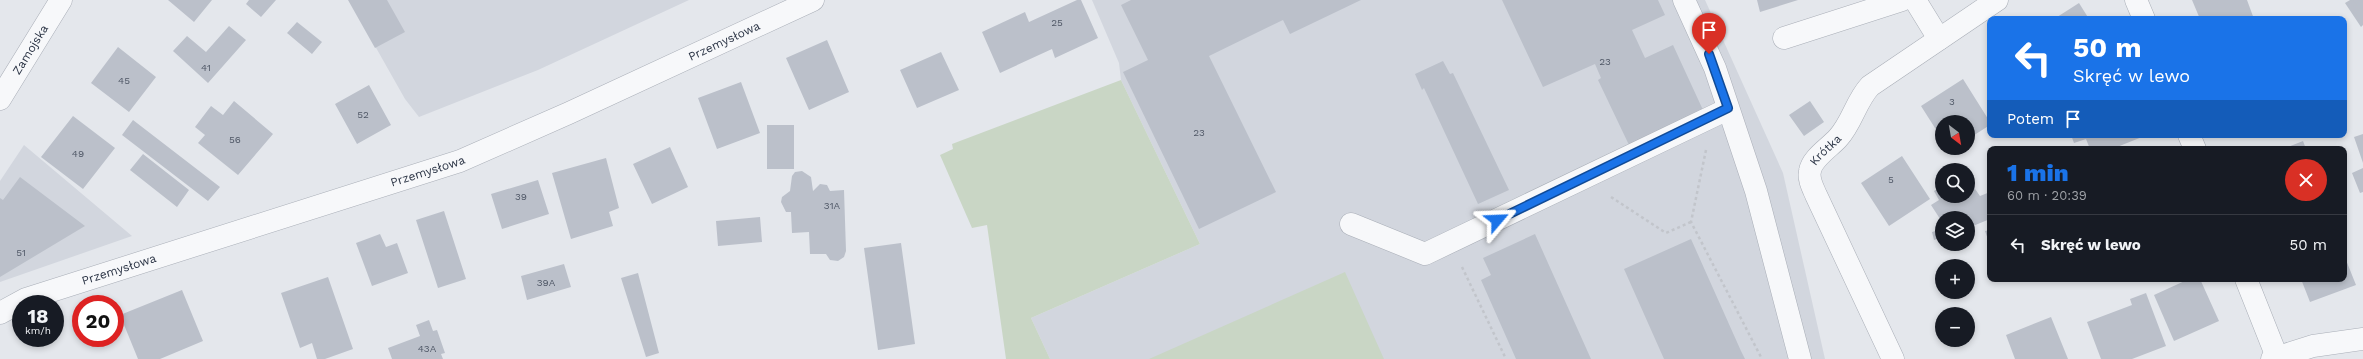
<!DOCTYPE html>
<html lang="pl">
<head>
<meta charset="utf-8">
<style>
  body { margin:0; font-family:"Work Sans",sans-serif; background:#20242c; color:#f1f3f6; height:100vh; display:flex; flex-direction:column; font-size:15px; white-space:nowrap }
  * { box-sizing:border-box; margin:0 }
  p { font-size:13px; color:#9ea1a6 }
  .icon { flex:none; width:22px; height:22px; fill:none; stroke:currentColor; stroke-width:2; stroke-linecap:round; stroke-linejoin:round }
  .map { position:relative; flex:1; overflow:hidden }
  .drawer { position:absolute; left:1987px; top:146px; width:360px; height:136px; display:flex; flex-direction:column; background:#171b24; border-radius:8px; box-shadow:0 2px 6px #0003 }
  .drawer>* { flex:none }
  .top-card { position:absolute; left:1987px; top:16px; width:360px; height:122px; border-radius:8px; box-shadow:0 2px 6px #0003; background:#1a73e8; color:#fff; overflow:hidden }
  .needle { width:26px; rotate:149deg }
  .buttons { position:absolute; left:1935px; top:115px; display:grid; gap:8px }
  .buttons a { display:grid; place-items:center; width:40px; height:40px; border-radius:50%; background:#171b24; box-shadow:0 2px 6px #0003; font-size:20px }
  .speed { position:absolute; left:12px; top:295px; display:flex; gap:8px; font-size:20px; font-weight:700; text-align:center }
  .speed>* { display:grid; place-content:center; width:52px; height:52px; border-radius:50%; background:#171b24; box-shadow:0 2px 6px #0003; line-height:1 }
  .speed small { font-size:10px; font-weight:400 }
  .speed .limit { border:6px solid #d22; background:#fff; color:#111 }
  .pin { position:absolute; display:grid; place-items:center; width:34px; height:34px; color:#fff; margin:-41px -17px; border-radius:50% 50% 50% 0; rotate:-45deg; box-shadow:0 0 4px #0007 }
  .pin .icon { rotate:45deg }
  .me { position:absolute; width:44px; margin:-22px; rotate:64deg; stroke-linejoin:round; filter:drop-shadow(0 0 3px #0008) }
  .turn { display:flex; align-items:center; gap:14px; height:84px; padding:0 20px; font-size:18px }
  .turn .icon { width:52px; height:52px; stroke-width:2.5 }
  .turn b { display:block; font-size:28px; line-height:34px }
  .then { display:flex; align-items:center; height:38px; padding:0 20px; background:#0003; gap:8px; font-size:15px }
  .round { display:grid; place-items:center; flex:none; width:42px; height:42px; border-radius:21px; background:#20242c }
  .overview { display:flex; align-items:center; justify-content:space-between; height:68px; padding:0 20px }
  h1 { font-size:24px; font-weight:800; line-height:30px; color:#1a73e8 }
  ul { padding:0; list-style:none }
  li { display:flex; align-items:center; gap:12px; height:60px; padding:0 20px; border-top:1px solid #363941 }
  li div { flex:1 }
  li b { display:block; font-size:15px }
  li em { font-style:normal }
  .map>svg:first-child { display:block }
  .built { fill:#d2d6de }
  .green { fill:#c9d6c5 }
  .building { fill:#bbc0ca }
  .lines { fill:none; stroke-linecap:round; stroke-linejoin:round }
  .minor-casing { stroke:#a9aeb7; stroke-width:23 }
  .path { stroke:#c2c5cb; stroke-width:2.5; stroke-dasharray:3 3; stroke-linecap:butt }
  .minor { stroke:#f7f8fa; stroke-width:22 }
  .route-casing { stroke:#114b97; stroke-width:10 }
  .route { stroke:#1a73e8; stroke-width:7 }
  .labels { text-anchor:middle; stroke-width:4; stroke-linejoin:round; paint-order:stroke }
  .number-label { font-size:10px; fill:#4f5766 }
  .street-label { font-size:12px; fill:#2b3445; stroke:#f4f6f9 }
</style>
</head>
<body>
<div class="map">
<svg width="2363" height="359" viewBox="0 0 2363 359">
  <rect width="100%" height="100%" fill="#e4e7ec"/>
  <path class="built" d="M349,0H689L538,70L419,117L405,99Z
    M1092,0H1705L1783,173L1825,359H1050L1031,318L1200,244L1121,80L1119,63Z
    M24,145L132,236L0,282V181Z"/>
  <path class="green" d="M1121,80L1200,244L1031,318L1050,359H1006L987,225L972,228L940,155L953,149L952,144Z
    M1345,272L1384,359H1149Z"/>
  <path class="building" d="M168,0H212L194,22Z
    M249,0H276L261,17L246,4Z
    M348,0H387L405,32L375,48Z
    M1077,0H1081L1098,38L1055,58L1052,49L1000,73L982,32L1025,12L1029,22Z
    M1131,0H1361L1290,34L1283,20L1209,56L1276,192L1199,229L1123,72L1148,60L1121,5Z
    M1502,0H1658L1665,15L1632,30L1645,58L1673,45L1703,110L1629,145L1598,80L1601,78L1595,64L1543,87Z
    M1757,0H1798L1760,12Z
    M2192,0H2247L2254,19H2200Z
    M2350,0H2363V25L2361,27L2345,3Z
    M2079,3L2089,19H2054Z
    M297,22L322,42L312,54L287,33Z
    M229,26L246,40L208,83L173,51L187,36L206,52Z
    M827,40L849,92L809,110L786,58Z
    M118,47L156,77L129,112L91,83Z
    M941,52L959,90L917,108L900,70Z
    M1443,61L1450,74L1453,73L1509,190L1478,204L1424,88L1422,90L1415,74Z
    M1963,79L1990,122V125L1968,139V122H1942V139L1921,106Z
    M741,82L760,133L717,149L698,98Z
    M369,85L391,125L357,144L335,104Z
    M234,101L273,134L238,175L198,143L205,135L195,127L211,106L223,115Z
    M1810,101L1824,122L1804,136L1789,115Z
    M73,116L115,148L83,189L41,157Z
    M133,120L220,187L208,201L122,135Z
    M767,125H794V169H767Z
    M2363,134V163L2354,137Z
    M2071,135H2142V137L2112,149H2090L2086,139L2074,143Z
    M2303,141L2306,149H2283Z
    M670,147L688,187L652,204L633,164Z
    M143,154L189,190L177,207L130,170Z
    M1902,156L1930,199L1889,226L1861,183Z
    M606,158L619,208L609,212L613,226L571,239L552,173Z
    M2363,168V192L2360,193L2352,173Z
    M802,171L811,177L813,191L820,184L827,185L830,191L844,190L846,251L844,257L838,261L830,260L826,254H810L809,232L792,233L791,212H786L781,202L782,197L790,191L792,176L795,172Z
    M20,177L85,226L0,277V198L3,200Z
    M1968,179L1980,196L1990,192V219L1968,228V218H1942V222L1931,205L1939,200L1934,191L1942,186V196H1968Z
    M538,180L549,214L502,229L491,194Z
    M444,211L466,279L438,288L416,220Z
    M760,217L762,242L718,246L716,221Z
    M1942,229V237L1934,240L1932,232Z
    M1990,230V245L1985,231Z
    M380,234L386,247L397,243L408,273L372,286L356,243Z
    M1535,234L1591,359H1516L1481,280L1491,275L1483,258Z
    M1691,239L1741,351L1745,359H1664L1624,269Z
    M901,243L915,344L878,350L864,248Z
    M2344,255L2356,285L2310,302L2301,279H2344Z
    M564,264L571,287L527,300L521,276Z
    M638,273L659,353L646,357L621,278Z
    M328,277L353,349L325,359H317L312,343L300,348L281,293Z
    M2189,279H2200L2219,321L2174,341L2154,295Z
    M182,290L203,341L160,359H138L120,315Z
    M2146,293L2166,346L2132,359H2101L2087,322L2132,305L2130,299Z
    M2051,317L2068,359H2015L2006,335Z
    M429,320L433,331L437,330L445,353L441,354L443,359H392L388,348L420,336L416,325Z"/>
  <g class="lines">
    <g class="minor-casing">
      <g id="minor">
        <path d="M1684,0L1715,68L1756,191L1800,359"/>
        <path d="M1915,0L1939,39"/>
        <path d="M2136,0L2144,19"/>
        <path d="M1784,38L1902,0"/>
        <path id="s1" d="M0,99L61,0"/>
        <path d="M2189,135L2195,149"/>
        <path d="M1351,224L1425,254L1728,109"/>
        <path d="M2246,279L2277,357"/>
        <path id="s2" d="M0,313L26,299L460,161L569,113L813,0"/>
        <path id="s3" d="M1893,359L1816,195C1813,188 1808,179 1810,171C1812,158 1829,148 1838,138C1852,123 1856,101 1870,86L1997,0"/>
        <path d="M2272,359L2313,346L2363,339"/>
      </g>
    </g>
    <path class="path" d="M1706,150L1691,222L1762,359
      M1611,197L1666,233L1691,222
      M1462,267L1506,359"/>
    <use href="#minor" class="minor"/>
  </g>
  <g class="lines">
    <g class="route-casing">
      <path id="route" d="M1497,220L1728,108L1709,54"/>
    </g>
    <use href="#route" class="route"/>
  </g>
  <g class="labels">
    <g class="number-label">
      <text x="1057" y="26">25</text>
      <text x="1605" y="65">23</text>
      <text x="206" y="71">41</text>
      <text x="124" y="84">45</text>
      <text x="1952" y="105">3</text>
      <text x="363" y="118">52</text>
      <text x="1199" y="136">23</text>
      <text x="235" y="143">56</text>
      <text x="78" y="157">49</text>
      <text x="1891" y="183">5</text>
      <text x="521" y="200">39</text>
      <text x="832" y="209">31A</text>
      <text x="21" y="256">51</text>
      <text x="546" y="286">39A</text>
      <text x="427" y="352">43A</text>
    </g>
    <g class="street-label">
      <text dy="4" stroke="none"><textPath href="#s2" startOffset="775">Przemysłowa</textPath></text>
      <text dy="4" stroke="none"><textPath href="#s1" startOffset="58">Zamojska</textPath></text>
      <text dy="4" stroke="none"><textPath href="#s3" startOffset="233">Krótka</textPath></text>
      <text dy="4" stroke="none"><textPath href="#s2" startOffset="451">Przemysłowa</textPath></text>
      <text dy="4" stroke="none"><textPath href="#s2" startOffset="127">Przemysłowa</textPath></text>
    </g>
  </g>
</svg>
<div class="buttons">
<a><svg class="needle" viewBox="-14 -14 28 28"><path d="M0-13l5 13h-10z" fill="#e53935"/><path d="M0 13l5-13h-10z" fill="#9ea1a6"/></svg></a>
<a><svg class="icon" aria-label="search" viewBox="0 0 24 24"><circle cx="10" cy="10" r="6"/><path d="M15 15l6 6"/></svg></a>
<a><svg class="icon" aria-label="layers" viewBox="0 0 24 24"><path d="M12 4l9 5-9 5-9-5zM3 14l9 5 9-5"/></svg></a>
<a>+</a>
<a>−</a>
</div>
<div class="speed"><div>18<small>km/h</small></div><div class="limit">20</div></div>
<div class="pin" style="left:1709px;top:54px;background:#d93025"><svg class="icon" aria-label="arrive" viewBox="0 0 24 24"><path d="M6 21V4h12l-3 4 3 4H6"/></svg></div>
<svg class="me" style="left:1497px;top:220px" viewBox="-20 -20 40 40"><path d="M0-17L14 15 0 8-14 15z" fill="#1a73e8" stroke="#fff" stroke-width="4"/></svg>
<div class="top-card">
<div class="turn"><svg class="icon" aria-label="left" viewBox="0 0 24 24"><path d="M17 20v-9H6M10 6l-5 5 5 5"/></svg><div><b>50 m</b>Skręć w lewo</div></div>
<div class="then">Potem<svg class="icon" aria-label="arrive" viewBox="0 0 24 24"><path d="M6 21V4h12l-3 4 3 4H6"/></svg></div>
</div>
<section class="drawer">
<div class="overview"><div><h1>1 min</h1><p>60 m · 20:39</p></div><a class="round" style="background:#d93025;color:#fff"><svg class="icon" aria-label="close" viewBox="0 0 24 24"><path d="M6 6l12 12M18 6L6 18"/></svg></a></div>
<ul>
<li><svg class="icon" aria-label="left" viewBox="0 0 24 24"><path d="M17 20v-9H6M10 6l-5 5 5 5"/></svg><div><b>Skręć w lewo</b></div><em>50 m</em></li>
</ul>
</section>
</div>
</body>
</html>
